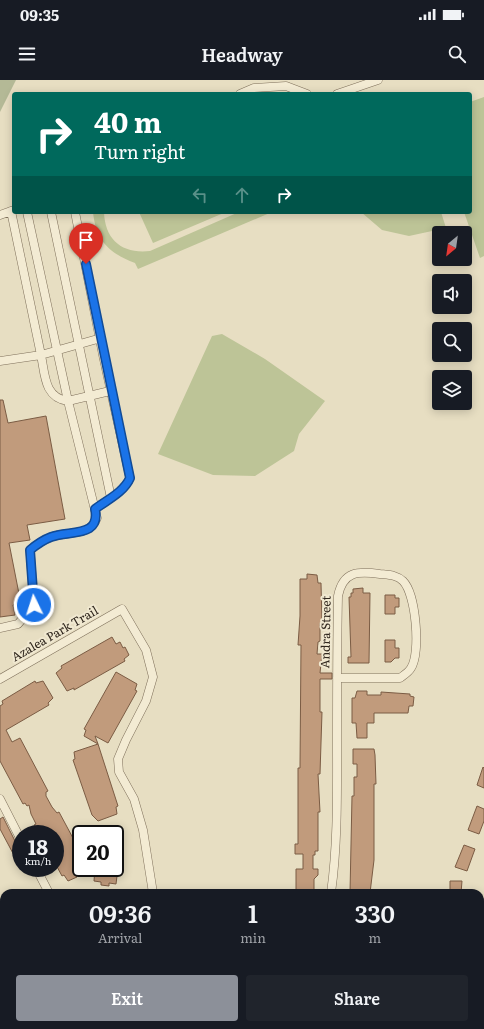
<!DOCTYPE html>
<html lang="en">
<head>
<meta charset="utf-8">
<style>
  body { margin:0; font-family:Literata,serif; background:#20242c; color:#f1f3f6; height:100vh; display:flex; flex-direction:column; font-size:15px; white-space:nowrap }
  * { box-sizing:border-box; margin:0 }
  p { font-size:13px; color:#9ea1a6 }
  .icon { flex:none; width:22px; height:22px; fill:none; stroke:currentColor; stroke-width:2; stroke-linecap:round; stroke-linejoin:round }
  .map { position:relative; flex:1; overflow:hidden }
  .side { position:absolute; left:0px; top:809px; width:484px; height:140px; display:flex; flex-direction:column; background:#171b24; border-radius:12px 12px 0 0; box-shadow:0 2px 10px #0003 }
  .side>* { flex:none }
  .guide { position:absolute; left:12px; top:12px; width:460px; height:122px; border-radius:4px; box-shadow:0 2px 10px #0003; background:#00695c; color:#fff; overflow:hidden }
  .needle { width:26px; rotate:209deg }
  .fabs { position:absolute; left:432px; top:146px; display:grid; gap:8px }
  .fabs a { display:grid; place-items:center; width:40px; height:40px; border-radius:4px; background:#171b24; box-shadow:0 2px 10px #0003; font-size:20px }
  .speed { position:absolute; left:12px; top:745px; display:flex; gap:8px; font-size:20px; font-weight:700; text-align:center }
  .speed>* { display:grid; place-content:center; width:52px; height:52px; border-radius:50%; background:#171b24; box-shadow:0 2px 10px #0003; line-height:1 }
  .speed small { font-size:10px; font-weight:400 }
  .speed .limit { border:2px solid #111; border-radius:6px; background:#fff; color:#111 }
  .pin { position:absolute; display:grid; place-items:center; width:34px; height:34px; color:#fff; margin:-41px -17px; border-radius:50% 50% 50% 0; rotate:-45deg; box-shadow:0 0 4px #0007 }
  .pin .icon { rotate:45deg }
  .me { position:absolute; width:44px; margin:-22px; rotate:356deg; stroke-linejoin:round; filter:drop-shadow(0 0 3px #0008) }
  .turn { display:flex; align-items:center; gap:14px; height:84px; padding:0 16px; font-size:18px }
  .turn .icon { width:52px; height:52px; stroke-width:2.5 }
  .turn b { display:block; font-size:28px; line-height:34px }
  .lanes { display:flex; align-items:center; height:38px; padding:0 16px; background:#0003; justify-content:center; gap:20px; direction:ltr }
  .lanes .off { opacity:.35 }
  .eta { display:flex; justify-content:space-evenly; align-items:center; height:68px; text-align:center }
  .eta b { font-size:24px; font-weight:600; line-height:28px }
  .cta { display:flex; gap:8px; margin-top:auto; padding:8px 16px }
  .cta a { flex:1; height:46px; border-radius:4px; background:#8c9099; color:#fff; font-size:16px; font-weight:600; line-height:46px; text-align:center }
  .cta a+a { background:#20242c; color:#f1f3f6 }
  .status { display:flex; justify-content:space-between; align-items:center; height:28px; padding:0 20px; background:#171b24; direction:ltr }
  .status svg { height:11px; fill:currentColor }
  header { display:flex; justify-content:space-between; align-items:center; height:52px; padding:0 16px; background:#171b24; font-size:18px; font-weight:600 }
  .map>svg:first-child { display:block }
  .green { fill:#bdc497 }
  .cemetery { fill:#b4b996 }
  .building { fill:#c19b7c; stroke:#7b5c44 }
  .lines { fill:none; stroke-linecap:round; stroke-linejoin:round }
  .minor-casing { stroke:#7f705b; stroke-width:9 }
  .major-casing { stroke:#4d3e2f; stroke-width:12 }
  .minor { stroke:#f3ebd3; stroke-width:8 }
  .major { stroke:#e7d39d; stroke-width:11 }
  .route-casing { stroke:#114b97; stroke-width:10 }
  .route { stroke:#1a73e8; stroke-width:7 }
  .labels { text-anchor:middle; stroke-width:4; stroke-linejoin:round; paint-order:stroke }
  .street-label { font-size:12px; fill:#30271e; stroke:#f0e8d0 }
</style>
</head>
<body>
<div class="status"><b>09:35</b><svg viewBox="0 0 49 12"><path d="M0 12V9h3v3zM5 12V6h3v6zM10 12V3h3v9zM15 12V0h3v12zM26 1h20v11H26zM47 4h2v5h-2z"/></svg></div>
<header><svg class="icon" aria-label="menu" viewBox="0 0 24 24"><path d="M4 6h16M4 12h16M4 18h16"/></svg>Headway<svg class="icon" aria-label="search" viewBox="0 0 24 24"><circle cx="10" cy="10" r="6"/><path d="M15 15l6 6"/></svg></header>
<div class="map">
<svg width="484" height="949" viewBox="0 0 484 949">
  <rect width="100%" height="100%" fill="#e7dec2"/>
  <path class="green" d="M484,17V176L480,178L464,132H470V22Z
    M93,132H104C105,160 122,174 150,171L239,132H272L138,189L135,183C109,173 96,161 93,132Z
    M139,132H226L153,163Z
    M361,132H441L446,148L409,156L382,150Z
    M222,254L265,279L325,321L299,354L294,371L255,396L213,395L158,374L212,256Z"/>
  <path class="cemetery" d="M0,0H16L0,32Z"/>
  <path class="building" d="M0,320H3L8,343L46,336L65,439L27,445L30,460L9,463L21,524L13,525L15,535L0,537Z
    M307,494L317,495L318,503H321L322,543H320V561L318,562L317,574H322L320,593H332V599H320V632H322L320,694H318L320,732H318V771H315V775H313V789H318V795L314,799V813H296V789H303V774H295V764H298V688H300L301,565H298L300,536V499H307Z
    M363,508V513H370L369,583H348V577H351L349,517H351V513H353V509Z
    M385,515H395V518H399V527H395V534H385Z
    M112,557L116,564L120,562L123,568L125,567L129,575L124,579L125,581L74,610V608L67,611L56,593L62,588L61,586Z
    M385,560H395V568H399V578H395L391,582H385Z
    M116,592L137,604L135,610L137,611L108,663L95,656L98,664L84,656L86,650L84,649Z
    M35,601L36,603L43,601L53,618L48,623L49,625L6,650L12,662L20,658L48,711L46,712V716L52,727L57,733L59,732L81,773V792L76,795L77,797L68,801L64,795L62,796L55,783V754H39L34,745L36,744L31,734L29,725L27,726L25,723L23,724L0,681V626L3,624L2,621Z
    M357,611H367V615H381V612L410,614V616L414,617L413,626H409L408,633H374V643H367V658H357L356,643H352V618H355Z
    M98,664L118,726L116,727L117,734L98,741L92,735L73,680L75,679L74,672Z
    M353,669H374L375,675L376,704H374V780L370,813H350L352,716H354V697H357V684H353Z
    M483,687L484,688V708L477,705Z
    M477,726L484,729V741L479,754L468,750Z
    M3,737L16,763L21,765V777L16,779L0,749V739Z
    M464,765L475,769L467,791L455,787Z
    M95,788H118L116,804L109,803V806L101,805V802L94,801Z
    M450,801H462L461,813H450Z"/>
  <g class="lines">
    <g class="minor-casing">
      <path id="minor" d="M240,14L254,8L286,6L307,14
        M337,14L378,0
        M11,131L41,275L101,258
        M27,132L68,321L110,311
        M51,132L111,418
        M75,132L103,275L130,398C124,412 107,420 95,429
        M0,135L14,130
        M0,281L41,275C45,294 44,318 68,321L97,438C90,457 67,451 51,457C43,460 36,465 30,470L34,525L18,544L0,548
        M0,599L122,529L146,570L153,597L146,621L126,660L118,679L119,692L134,719L143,750L153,813
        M0,719L21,760
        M36,788L49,813
        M331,813C338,763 337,712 337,661C337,613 337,564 338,516C343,491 358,491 380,494C389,495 397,495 403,501C416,514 421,573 411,588C409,592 404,595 400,598H337
        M480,841L484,823
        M406,949V945
        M420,949V945"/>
    </g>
    <g class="major-casing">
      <path id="major" d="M0,878L4,879
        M480,938L484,939"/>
    </g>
    <use href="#minor" class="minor"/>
    <use href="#major" class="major"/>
  </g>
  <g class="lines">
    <g class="route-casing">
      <path id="route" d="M34,525L30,470C36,465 43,460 51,457C69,450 101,458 95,429C107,420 124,412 130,398L86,184"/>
    </g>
    <use href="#route" class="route"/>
  </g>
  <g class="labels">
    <g class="street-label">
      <text transform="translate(326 552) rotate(-89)" y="4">Andra Street</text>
      <text transform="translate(55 554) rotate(-30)" y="4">Azalea Park Trail</text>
    </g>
  </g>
</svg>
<div class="fabs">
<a><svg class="needle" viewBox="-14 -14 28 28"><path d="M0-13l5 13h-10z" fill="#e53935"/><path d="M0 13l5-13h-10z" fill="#9ea1a6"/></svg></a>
<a><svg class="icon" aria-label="sound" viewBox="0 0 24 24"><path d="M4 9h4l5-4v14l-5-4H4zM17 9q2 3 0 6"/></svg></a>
<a><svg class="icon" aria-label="search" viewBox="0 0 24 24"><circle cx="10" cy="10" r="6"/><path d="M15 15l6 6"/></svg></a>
<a><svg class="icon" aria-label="layers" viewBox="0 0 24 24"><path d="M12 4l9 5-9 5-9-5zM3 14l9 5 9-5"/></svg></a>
</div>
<div class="speed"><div>18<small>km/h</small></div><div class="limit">20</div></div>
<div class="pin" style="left:86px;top:184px;background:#d93025"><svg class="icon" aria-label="arrive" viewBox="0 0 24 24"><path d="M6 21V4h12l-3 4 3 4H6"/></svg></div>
<svg class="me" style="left:34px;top:525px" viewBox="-20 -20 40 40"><circle r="17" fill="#1a73e8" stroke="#fff" stroke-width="3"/><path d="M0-11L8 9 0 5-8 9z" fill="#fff"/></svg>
<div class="guide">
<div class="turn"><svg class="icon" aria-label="right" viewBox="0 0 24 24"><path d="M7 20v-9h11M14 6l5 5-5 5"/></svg><div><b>40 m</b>Turn right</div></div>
<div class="lanes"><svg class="icon off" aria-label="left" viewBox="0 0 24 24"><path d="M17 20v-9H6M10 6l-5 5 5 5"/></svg><svg class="icon off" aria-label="ahead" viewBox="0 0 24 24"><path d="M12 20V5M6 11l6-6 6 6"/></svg><svg class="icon" aria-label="right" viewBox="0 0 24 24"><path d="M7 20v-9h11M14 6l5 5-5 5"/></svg></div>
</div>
<section class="side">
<div class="eta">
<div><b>09:36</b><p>Arrival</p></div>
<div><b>1</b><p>min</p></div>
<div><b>330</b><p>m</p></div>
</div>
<div class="cta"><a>Exit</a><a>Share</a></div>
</section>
</div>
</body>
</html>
